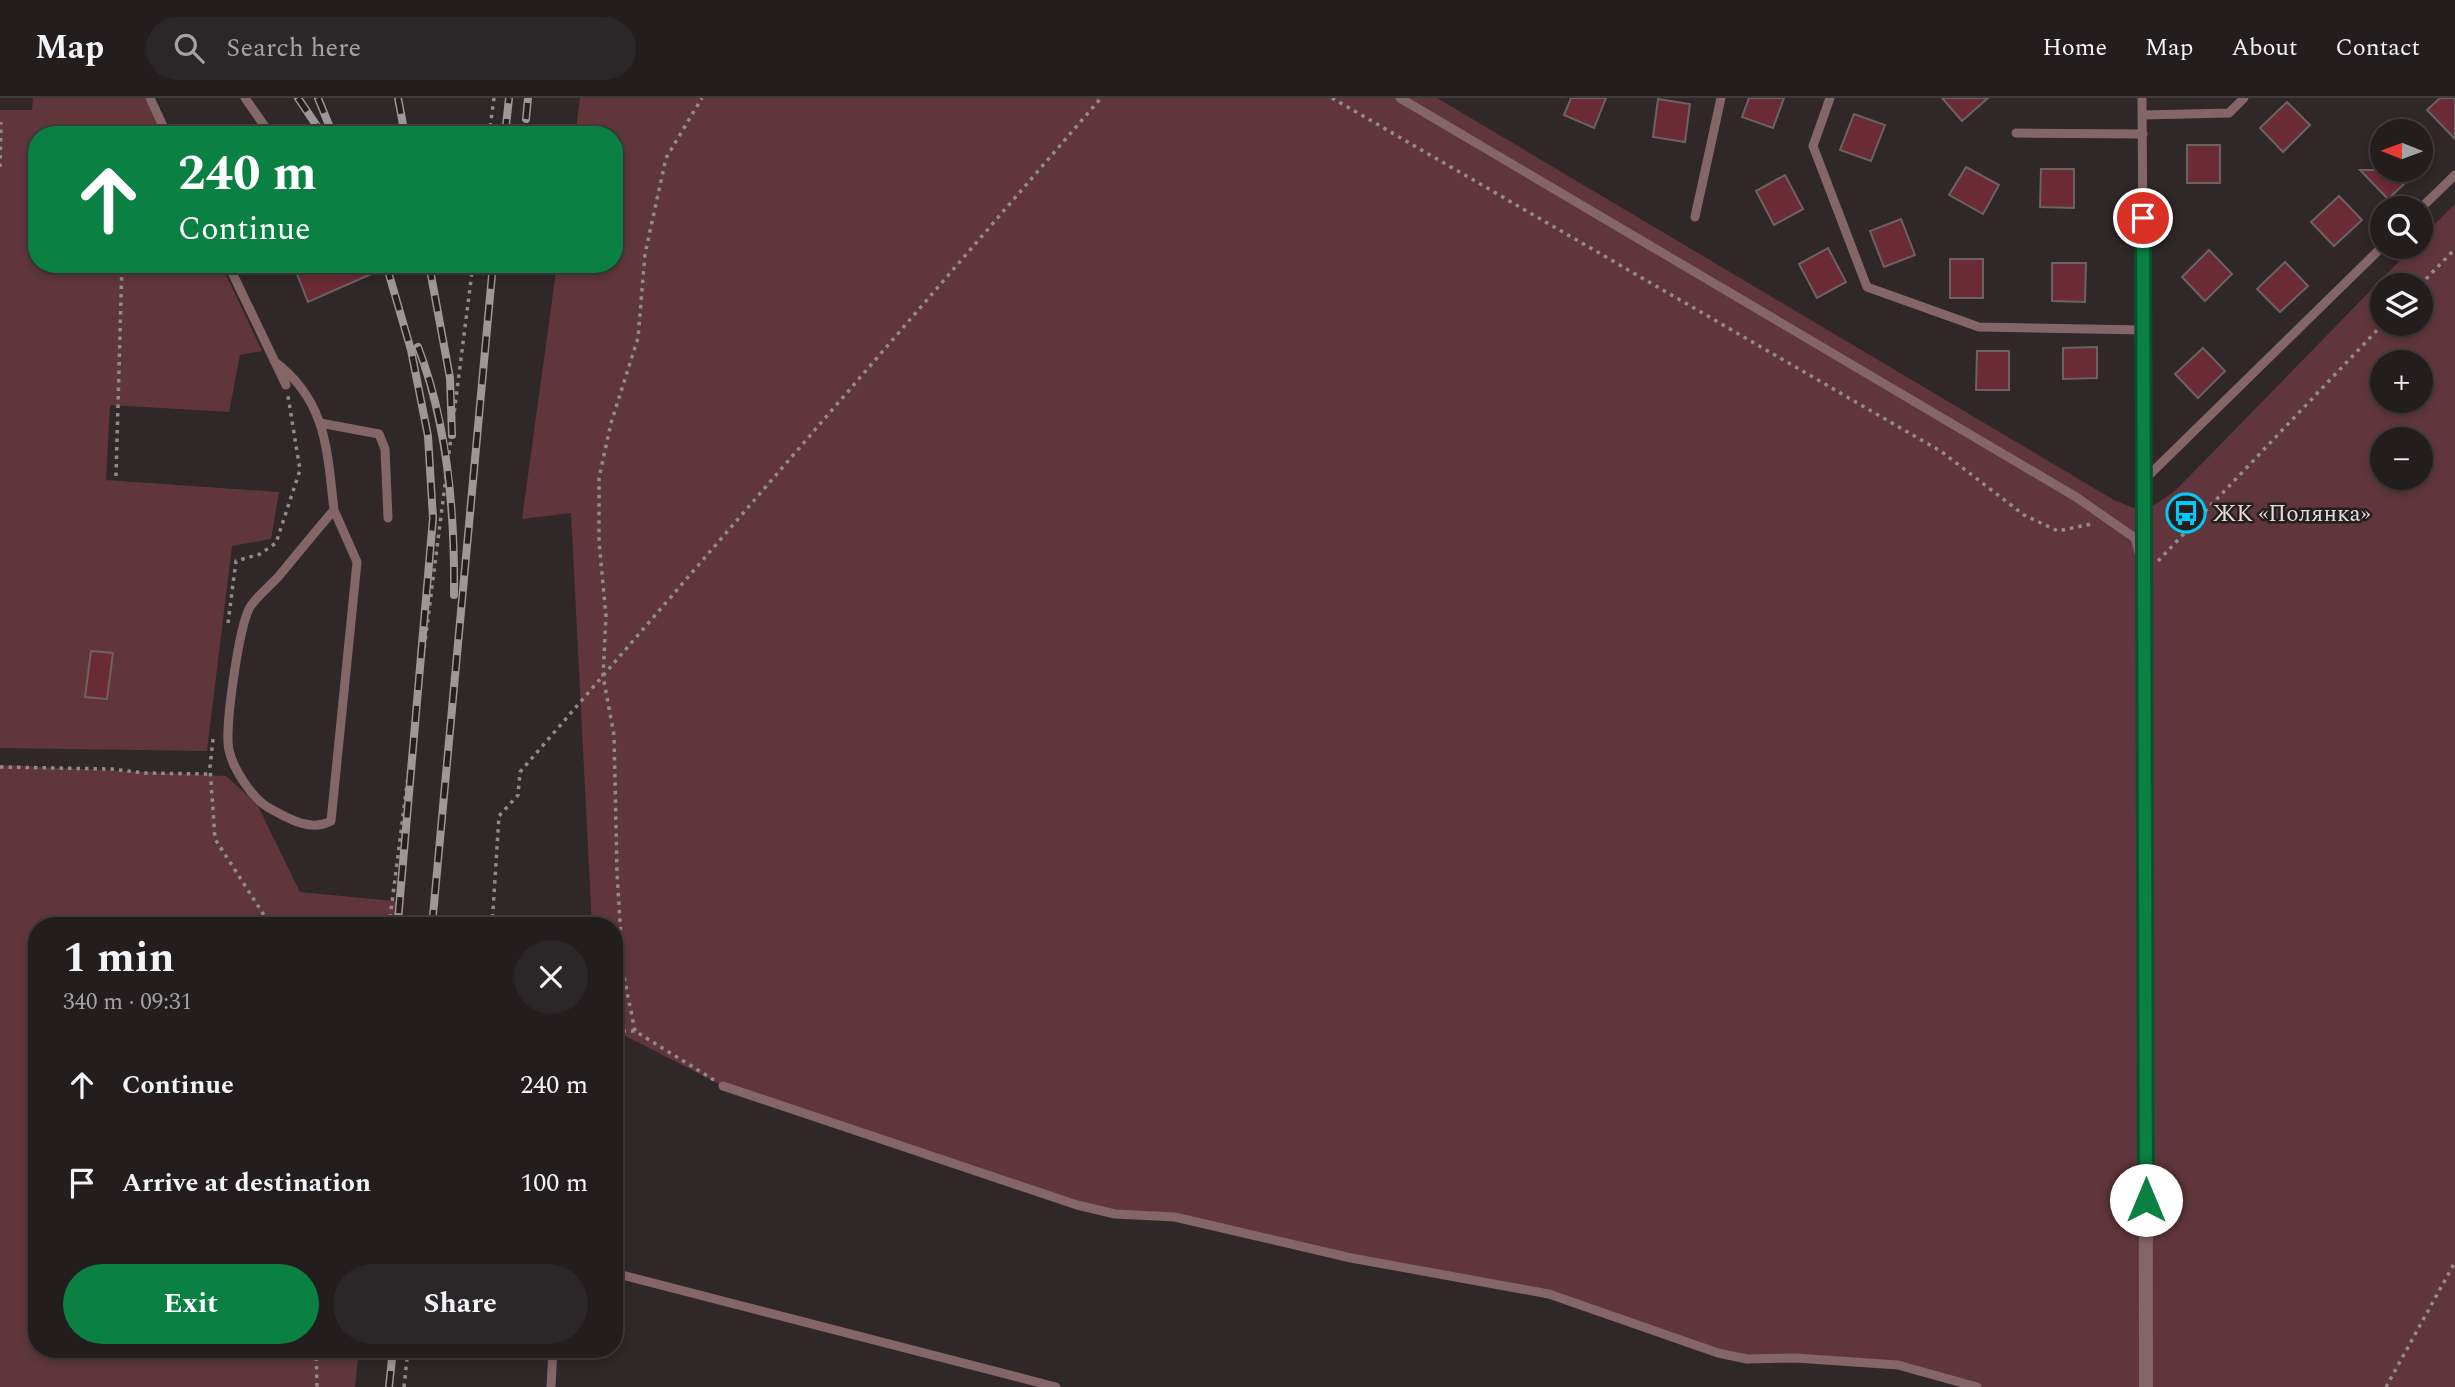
<!DOCTYPE html>
<html lang="en">
<head>
<meta charset="utf-8">
<style>
  body { margin:0; font-family:Spectral,serif; background:#2b2627; color:#f1f3f6; height:100vh; display:flex; flex-direction:column; font-size:26px; white-space:nowrap }
  * { box-sizing:border-box; margin:0 }
  p { font-size:23px; color:#a3a2a4 }
  .icon { flex:none; width:38px; height:38px; fill:none; stroke:currentColor; stroke-width:2; stroke-linecap:round; stroke-linejoin:round }
  .map { position:relative; flex:1; overflow:hidden }
  .drawer { position:absolute; left:28px; top:819px; width:595px; height:441px; display:flex; flex-direction:column; background:#231d1e; border-radius:28px; box-shadow:0 4px 10px #0003,0 0 0 2px #403b3c }
  .drawer>* { flex:none }
  .banner { position:absolute; left:28px; top:28px; width:595px; height:147px; border-radius:28px; box-shadow:0 4px 10px #0003,0 0 0 2px #403b3c; background:#0b8043; color:#fff; overflow:hidden }
  .needle { width:46px; rotate:271deg }
  .controls { position:absolute; left:2370px; top:21px; display:grid; gap:14px }
  .controls a { display:grid; place-items:center; width:63px; height:63px; border-radius:50%; background:#231d1e; box-shadow:0 4px 10px #0003,0 0 0 2px #403b3c; font-size:35px }
  .pin { position:absolute; display:grid; place-items:center; width:60px; height:60px; color:#fff; margin:-30px; border:4px solid #fff; border-radius:50%; box-shadow:0 2px 7px #0007 }
  .me { position:absolute; width:77px; margin:-38px; rotate:0deg; stroke-linejoin:round; filter:drop-shadow(0 0 5px #0008) }
  .turn { display:flex; align-items:center; gap:24px; height:147px; padding:0 35px; font-size:32px }
  .turn .icon { width:91px; height:91px; stroke-width:2.5 }
  .turn b { display:block; font-size:49px; line-height:60px }
  .round { display:grid; place-items:center; flex:none; width:74px; height:74px; border-radius:37px; background:#2b2627 }
  .overview { display:flex; align-items:center; justify-content:space-between; height:119px; padding:0 35px }
  h1 { font-size:42px; font-weight:700; line-height:52px }
  .cta { display:flex; gap:14px; margin-top:auto; padding:14px 35px }
  .cta a { flex:1; height:80px; border-radius:42px; background:#0b8043; color:#fff; font-size:28px; font-weight:700; line-height:80px; text-align:center }
  .cta a+a { background:#2b2627; color:#f1f3f6 }
  ul { padding:0; list-style:none }
  li { display:flex; align-items:center; gap:21px; height:98px; padding:0 35px }
  li div { flex:1 }
  li b { display:block; font-size:26px }
  li em { font-style:normal }
  header { display:flex; align-items:center; gap:42px; box-sizing:border-box; height:98px; padding:0 35px; background:#231d1e; border-bottom:2px solid #403b3c }
  header strong { font-size:33px }
  nav { display:flex; gap:38px; margin-inline-start:auto; font-size:24px }
  .search { width:490px; height:63px; background:#2b2627; display:flex; align-items:center; gap:18px; box-sizing:border-box; padding:0 24px; border-radius:38px; color:#a3a2a4; font-size:26px }
  .map>svg:first-child { display:block }
  .green { fill:#60363c; fill-rule:evenodd }
  .building { fill:#6a2b36; stroke:#6c6263; stroke-width:2 }
  .lines { fill:none; stroke-linecap:round; stroke-linejoin:round }
  .path { stroke:#928b8b; stroke-width:3.5; stroke-dasharray:3.5 5; stroke-linecap:butt }
  .lane { stroke:#846568; stroke-width:9 }
  .street { stroke:#846568; stroke-width:14 }
  .rail-casing { stroke:#9d9797; stroke-width:8 }
  .rail { stroke:#251d1e; stroke-width:5; stroke-dasharray:16; stroke-linecap:butt }
  .route-casing { stroke:#07532c; stroke-width:18 }
  .route { stroke:#0b8043; stroke-width:12 }
  .labels { text-anchor:middle; stroke-width:5; stroke-linejoin:round; paint-order:stroke }
  .poi-label { font-size:23px; fill:#e3dddd; stroke:#251d1e; text-anchor:start }
</style>
</head>
<body>
<header>
<strong>Map</strong>
<div class="search"><svg class="icon" aria-label="search" viewBox="0 0 24 24"><circle cx="10" cy="10" r="6"/><path d="M15 15l6 6"/></svg>Search here</div>
<nav><a>Home</a><a>Map</a><a>About</a><a>Contact</a></nav>
</header>
<div class="map">
<svg width="2455" height="1289" viewBox="0 0 2455 1289">
  <rect width="100%" height="100%" fill="#2f2728"/>
  <path class="green" d="M33,0H145L162,37H37V166H221L262,253L240,257L229,314L110,307L106,382L279,394L271,441L232,448L207,653L0,650V12H32Z
    M580,0H1437L2114,402L2144,414L2175,393L2413,149H2420V141L2455,106V1289H1977L1898,1267L1747,1261L1549,1196L1351,1160L1175,1119L1115,1116L723,988L614,932V828H592L571,415L522,421L557,166H614V37H575ZM2382,187H2420V226H2382ZM2382,264H2420V303H2382ZM2382,341H2420V380H2382Z
    M0,667L226,678L257,706L300,794L404,804L401,828H37V1251H359L355,1289H0Z"/>
  <path class="building" d="M1571,0H1606L1594,30L1564,17Z
    M1749,0H1784L1773,30L1742,19Z
    M1942,0H1988L1962,23Z
    M2440,0H2455V41L2427,12Z
    M1658,1L1690,6L1685,44L1653,39Z
    M2287,4L2310,27L2283,54L2260,30Z
    M1854,16L1885,27L1871,63L1840,52Z
    M2187,47H2220V85H2187Z
    M1966,69L1999,87L1983,116L1949,97Z
    M2041,71H2074V110L2040,109Z
    M2360,72H2419L2388,101Z
    M1785,77L1803,111L1774,127L1756,93Z
    M2339,98L2362,122L2334,148L2311,124Z
    M1901,121L1915,157L1884,169L1870,133Z
    M1828,150L1846,184L1817,200L1799,166Z
    M2209,152L2232,176L2205,203L2182,179Z
    M1950,161H1983V200H1950Z
    M2285,164L2308,188L2280,214L2257,191Z
    M2052,165H2086L2085,204L2052,203Z
    M293,166H394L308,204Z
    M2097,249V280L2063,281V250Z
    M2203,250L2225,273L2198,300L2175,276Z
    M1977,253H2009V292H1976Z
    M91,553L113,555L107,601L85,599Z"/>
  <g class="lines">
    <path class="path" d="M1332,0L1942,354L2024,417L2058,433L2091,426
      M489,37L494,0
      M0,69L1,24
      M2420,187L2455,151
      M116,378L122,166
      M2158,463L2383,226
      M228,525L236,463L260,456L276,445L300,372L288,298
      M213,641L210,669L215,741L271,828
      M0,669L111,671L145,675L210,676
      M389,828L473,166
      M492,828L499,718L518,697L520,674L1101,0
      M614,933H635L714,982
      M635,933L623,874L617,774L614,637L603,578L606,518L599,444V380L611,325L638,240L645,156L666,60L702,0
      M316,1251L317,1289
      M404,1289L408,1251
      M2386,1289L2455,1164"/>
    <path class="lane" d="M150,0L167,37
      M245,0L271,37
      M1400,0L2076,399L2135,440L2145,477
      M1830,0L1813,48L1867,189L1979,229L2143,232
      M2142,0L2145,465
      M2143,17L2229,15L2244,0
      M2016,35L2143,36
      M2420,111L2455,77
      M1695,119L1721,0
      M228,166L286,287
      M274,263C327,303 327,352 334,412C315,434 297,456 279,478C270,488 257,498 250,509C239,528 224,632 229,652C233,671 253,702 271,711C289,721 311,734 331,723L357,464L334,412
      M320,325L379,336L385,351L388,420
      M2144,382L2382,149
      M723,988L1077,1107L1115,1116L1175,1119L1351,1160L1549,1196L1718,1255L1747,1261L1795,1260L1898,1267L1977,1289
      M614,1175L1056,1289
      M551,1289L553,1251"/>
    <path class="street" d="M2145,477L2146,1289"/>
    <g class="rail-casing">
      <path id="rail" d="M298,0L323,37
        M318,0L333,37
        M398,0L405,37
        M526,21L528,0
        M505,37L509,0
        M386,166L411,252L428,338L433,420L398,822
        M429,166L450,280L452,337
        M418,249C448,327 455,414 454,497
        M432,828L493,166
        M389,1289L393,1251"/>
    </g>
    <use href="#rail" class="rail"/>
  </g>
  <g class="lines">
    <g class="route-casing">
      <path id="route" d="M2143,120L2146,1102"/>
    </g>
    <use href="#route" class="route"/>
  </g>
  <defs>
    <g id="bus-ring" transform="scale(2.0125)"><circle r="9.5" fill="#251d1e" stroke="#00cbf9" stroke-width="1.5"/><path d="M-5-6H5V4H4V6H2V4H-2V6H-4V4H-5ZM-3.5-4V0h7V-4ZM-3.5 1.2v1.5H-2V1.2ZM2 1.2v1.5H3.5V1.2Z" fill="#00cbf9"/></g>
  </defs>
  <g fill-rule="evenodd">
    <use href="#bus-ring" x="2186" y="415"/>
  </g>
  <g class="labels">
    <g class="poi-label">
      <text x="2213" y="423">ЖК «Полянка»</text>
    </g>
  </g>
</svg>
<div class="controls">
<a><svg class="needle" viewBox="-14 -14 28 28"><path d="M0-13l5 13h-10z" fill="#e53935"/><path d="M0 13l5-13h-10z" fill="#a3a2a4"/></svg></a>
<a><svg class="icon" aria-label="search" viewBox="0 0 24 24"><circle cx="10" cy="10" r="6"/><path d="M15 15l6 6"/></svg></a>
<a><svg class="icon" aria-label="layers" viewBox="0 0 24 24"><path d="M12 4l9 5-9 5-9-5zM3 14l9 5 9-5"/></svg></a>
<a>+</a>
<a>−</a>
</div>
<div class="pin" style="left:2143px;top:120px;background:#d93025"><svg class="icon" aria-label="arrive" viewBox="0 0 24 24"><path d="M6 21V4h12l-3 4 3 4H6"/></svg></div>
<svg class="me" style="left:2146px;top:1102px" viewBox="-20 -20 40 40"><circle r="19" fill="#fff"/><path d="M0-13L10 11 0 6-10 11z" fill="#0b8043"/></svg>
<div class="banner">
<div class="turn"><svg class="icon" aria-label="ahead" viewBox="0 0 24 24"><path d="M12 20V5M6 11l6-6 6 6"/></svg><div><b>240 m</b>Continue</div></div>
</div>
<section class="drawer">
<div class="overview"><div><h1>1 min</h1><p>340 m · 09:31</p></div><a class="round"><svg class="icon" aria-label="close" viewBox="0 0 24 24"><path d="M6 6l12 12M18 6L6 18"/></svg></a></div>
<ul>
<li><svg class="icon" aria-label="ahead" viewBox="0 0 24 24"><path d="M12 20V5M6 11l6-6 6 6"/></svg><div><b>Continue</b></div><em>240 m</em></li>
<li><svg class="icon" aria-label="arrive" viewBox="0 0 24 24"><path d="M6 21V4h12l-3 4 3 4H6"/></svg><div><b>Arrive at destination</b></div><em>100 m</em></li>
</ul>
<div class="cta"><a>Exit</a><a>Share</a></div>
</section>
</div>
</body>
</html>
